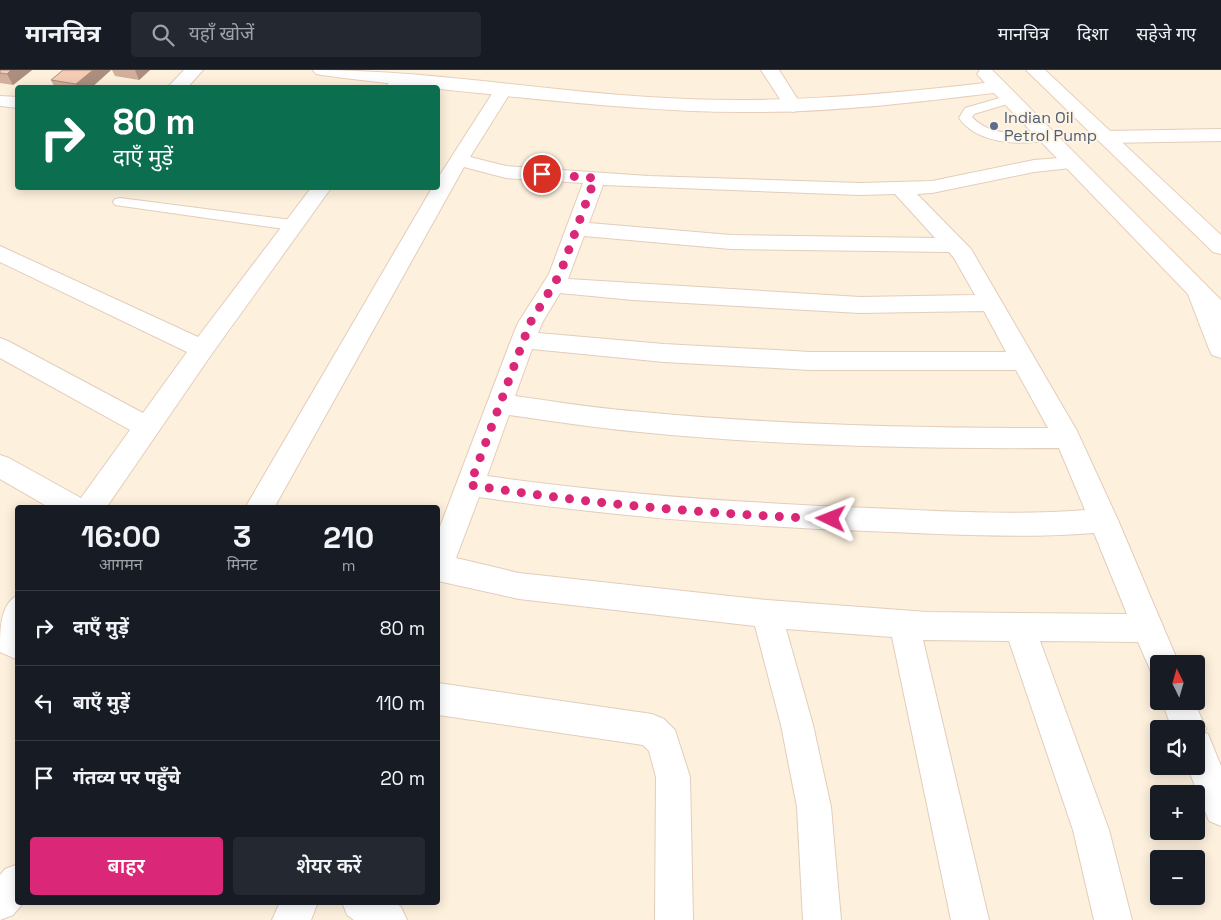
<!DOCTYPE html>
<html lang="hi">
<head>
<meta charset="utf-8">
<style>
  body { margin:0; font-family:"Space Grotesk","Noto Sans Devanagari",sans-serif; background:#242831; color:#f1f3f6; height:100vh; display:flex; flex-direction:column; font-size:19px; white-space:nowrap }
  * { box-sizing:border-box; margin:0 }
  p { font-size:16px; color:#9ea1a6 }
  .icon { flex:none; width:28px; height:28px; fill:none; stroke:currentColor; stroke-width:2; stroke-linecap:round; stroke-linejoin:round }
  .map { position:relative; flex:1; overflow:hidden }
  .side { position:absolute; left:15px; top:435px; width:425px; height:400px; display:flex; flex-direction:column; background:#171b24; border-radius:5px; box-shadow:0 2px 12px #0003 }
  .side>* { flex:none }
  .top-card { position:absolute; left:15px; top:15px; width:425px; height:105px; border-radius:5px; box-shadow:0 2px 12px #0003; background:#0b6e4f; color:#fff; overflow:hidden }
  .needle { width:32px; rotate:355deg }
  .tools { position:absolute; left:1150px; top:585px; display:grid; gap:10px }
  .tools a { display:grid; place-items:center; width:55px; height:55px; border-radius:5px; background:#171b24; box-shadow:0 2px 12px #0003; font-size:25px }
  .pin { position:absolute; display:grid; place-items:center; width:42px; height:42px; color:#fff; margin:-21px; border:2px solid #fff; border-radius:50%; box-shadow:0 1px 5px #0007 }
  .me { position:absolute; width:55px; margin:-28px; rotate:272deg; stroke-linejoin:round; filter:drop-shadow(0 0 4px #0008) }
  .turn { display:flex; align-items:center; gap:18px; height:105px; padding:0 15px; font-size:22px }
  .turn .icon { width:65px; height:65px; stroke-width:2.5 }
  .turn b { display:block; font-size:35px; line-height:42px }
  .eta { display:flex; justify-content:space-evenly; align-items:center; height:85px; text-align:center }
  .eta b { font-size:30px; font-weight:600; line-height:35px }
  .cta { display:flex; gap:10px; margin-top:auto; padding:10px 15px }
  .cta a { flex:1; height:58px; border-radius:5px; background:#db2777; color:#fff; font-size:20px; font-weight:600; line-height:58px; text-align:center }
  .cta a+a { background:#242831; color:#f1f3f6 }
  ul { padding:0; list-style:none }
  li { display:flex; align-items:center; gap:15px; height:75px; padding:0 15px; border-top:1px solid #363941 }
  li div { flex:1 }
  li b { display:block; font-size:19px }
  li em { font-style:normal }
  header { display:flex; align-items:center; gap:30px; box-sizing:border-box; height:70px; padding:0 25px; background:#171b24; border-bottom:1px solid #363941 }
  header strong { font-size:24px }
  nav { display:flex; gap:28px; margin-inline-start:auto; font-size:18px }
  .search { width:350px; height:45px; background:#242831; display:flex; align-items:center; gap:12px; box-sizing:border-box; padding:0 18px; border-radius:5px; color:#9ea1a6; font-size:19px }
  .map>svg:first-child { display:block }
  .lines { fill:none; stroke-linecap:round; stroke-linejoin:round }
  .lane-casing { stroke:#e3cdbc; stroke-width:2 }
  .street-casing { stroke:#e3cdbc; stroke-width:2 }
  .secondary-casing { stroke:#e8ceb9; stroke-width:2 }
  .lane { fill:#fff; fill-rule:evenodd }
  .street { fill:#fff; fill-rule:evenodd }
  .secondary { fill:#fff; fill-rule:evenodd }
  .wall { fill:#d2af9b }
  .shaded-wall { fill:#ab8e7e }
  .building { fill:#f4cbb4; stroke:#ab8e7e }
  .route { stroke:#db2777; stroke-width:9; stroke-dasharray:0 16.2 }
  .service-dot { fill:#5c6f8a; stroke:#fff4e4; stroke-width:2 }
  .labels { text-anchor:middle; stroke-width:4; stroke-linejoin:round; paint-order:stroke }
  .far-service-label { font-size:16px; fill:#4e5e75; stroke:#fff4e4; text-anchor:start }
</style>
</head>
<body>
<header>
<strong>मानचित्र</strong>
<div class="search"><svg class="icon" aria-label="search" viewBox="0 0 24 24"><circle cx="10" cy="10" r="6"/><path d="M15 15l6 6"/></svg>यहाँ खोजें</div>
<nav><a>मानचित्र</a><a>दिशा</a><a>सहेजे गए</a></nav>
</header>
<div class="map">
<svg width="1221" height="850" viewBox="0 0 1221 850">
  <rect width="100%" height="100%" fill="#fdf0dd"/>
  <g class="lines">
    <g class="lane-casing">
      <path id="lane" d="M1010,25L1014,26L1016,29L1014,32L974,44L972,47C998,75 1044,56 1053,66L1052,69C1022,76 978,75 959,48L965,38Z
        M120,128L292,150L297,152L299,155L297,158L292,160L115,135L113,132L115,129Z"/>
    </g>
    <g class="street-casing">
      <path id="street" d="M184,0H203L187,18H167Z
        M761,0H779L802,36L799,40L793,42L787,40Z
        M399,6L405,7L408,11L403,18H385L393,7Z
        M503,15L509,16L512,20L470,87L506,96L648,106L860,113L932,111L1034,90L1073,87L1080,89L1083,93L1080,97L1034,102L932,123L917,124L971,179L1077,361L1118,450L1179,594H1159V607L1152,604L1138,572L1040,571L1109,760L1132,850H1094L1073,760L1009,571L923,570L989,850H951L892,567L786,559L813,655L831,737L841,850H803L797,737L781,655L755,556L519,529L438,511V462L511,270L518,253L549,204L583,113L506,108L464,97L274,438H245L432,118H438V108L497,16ZM603,115L860,125L895,124L935,168L731,165L589,153ZM584,166L731,179L949,182L954,188L975,225L860,227L568,209ZM560,223L633,230L860,243L984,241L1006,282H810L664,274L538,263L542,253ZM532,279L664,292L810,300H1016L1048,358C913,358 778,355 643,342C600,339 558,332 515,326ZM509,345C553,351 596,358 640,362C779,376 920,379 1059,378L1085,440C1014,446 942,441 870,438C742,433 614,424 487,406ZM479,427C608,446 737,456 867,461C943,464 1019,469 1094,463L1127,544L927,542L767,530L519,503L456,488Z
        M0,26L18,27V38L0,36Z
        M1221,59V71L1106,73L1099,71L1096,67L1099,63L1106,61Z
        M311,118H331L211,285L106,438H50L0,409V385L9,388L81,428L130,360L0,288V268L8,271L143,343L187,282L0,192V176L198,267Z
        M1197,211L1205,214L1221,250V288L1212,285L1209,279L1186,219L1189,214Z
        M18,525V590L0,582C0,559 0,534 18,525Z
        M438,613L652,644L664,649L675,660L690,707L693,850H655L656,707L649,681L643,675L438,645Z
        M1162,631H1194L1206,659L1204,663L1208,664L1221,696V756L1209,751L1187,696H1196V659H1172Z
        M18,794V832H24L13,845L0,850V805L5,799Z
        M280,832H318L311,850H272Z
        M342,832H395L401,837L407,850H354L347,845Z"/>
    </g>
    <g class="secondary-casing">
      <path id="secondary" d="M313,0C425,0 537,20 649,27C763,35 872,26 985,13L977,4L980,0H992L1221,230V252L1213,250L994,23C915,32 837,42 757,42C677,43 596,35 516,27C451,20 388,14 322,5L316,4Z
        M1026,0H1045L1221,165V184L1213,182Z"/>
    </g>
    <use href="#lane" class="lane"/>
    <use href="#street" class="street"/>
    <use href="#secondary" class="secondary"/>
  </g>
  <path class="wall" d="M0,0H32L13,15L0,13Z
    M63,0H111L91,18H55L51,10Z
    M112,0H150L139,10L115,6Z"/>
  <path class="shaded-wall" d="M11,0H32L13,15L7,4Z
    M93,0H111L91,18H78L76,14Z
    M135,0H150L139,10Z"/>
  <path class="building" d="M0,0H11L7,4L0,3Z
    M63,0H93L76,14L51,10Z"/>
  <g class="lines">
    <path class="route" d="M542,104L595,108L560,204L530,253L470,415C589,434 710,444 831,449"/>
  </g>
  <circle class="service-dot" cx="994" cy="56" r="5"/>
  <g class="labels">
    <g class="far-service-label">
      <text x="1004" y="53">Indian Oil<tspan x="1004" dy="18">Petrol Pump</tspan></text>
    </g>
  </g>
</svg>
<div class="tools">
<a><svg class="needle" viewBox="-14 -14 28 28"><path d="M0-13l5 13h-10z" fill="#e53935"/><path d="M0 13l5-13h-10z" fill="#9ea1a6"/></svg></a>
<a><svg class="icon" aria-label="sound" viewBox="0 0 24 24"><path d="M4 9h4l5-4v14l-5-4H4zM17 9q2 3 0 6"/></svg></a>
<a>+</a>
<a>−</a>
</div>
<div class="pin" style="left:542px;top:104px;background:#d93025"><svg class="icon" aria-label="arrive" viewBox="0 0 24 24"><path d="M6 21V4h12l-3 4 3 4H6"/></svg></div>
<svg class="me" style="left:831px;top:449px" viewBox="-20 -20 40 40"><path d="M0-17L14 15 0 8-14 15z" fill="#db2777" stroke="#fff" stroke-width="4"/></svg>
<div class="top-card">
<div class="turn"><svg class="icon" aria-label="right" viewBox="0 0 24 24"><path d="M7 20v-9h11M14 6l5 5-5 5"/></svg><div><b>80 m</b>दाएँ मुड़ें</div></div>
</div>
<section class="side">
<div class="eta">
<div><b>16:00</b><p>आगमन</p></div>
<div><b>3</b><p>मिनट</p></div>
<div><b>210</b><p>m</p></div>
</div>
<ul>
<li><svg class="icon" aria-label="right" viewBox="0 0 24 24"><path d="M7 20v-9h11M14 6l5 5-5 5"/></svg><div><b>दाएँ मुड़ें</b></div><em>80 m</em></li>
<li><svg class="icon" aria-label="left" viewBox="0 0 24 24"><path d="M17 20v-9H6M10 6l-5 5 5 5"/></svg><div><b>बाएँ मुड़ें</b></div><em>110 m</em></li>
<li><svg class="icon" aria-label="arrive" viewBox="0 0 24 24"><path d="M6 21V4h12l-3 4 3 4H6"/></svg><div><b>गंतव्य पर पहुँचे</b></div><em>20 m</em></li>
</ul>
<div class="cta"><a>बाहर</a><a>शेयर करें</a></div>
</section>
</div>
</body>
</html>
